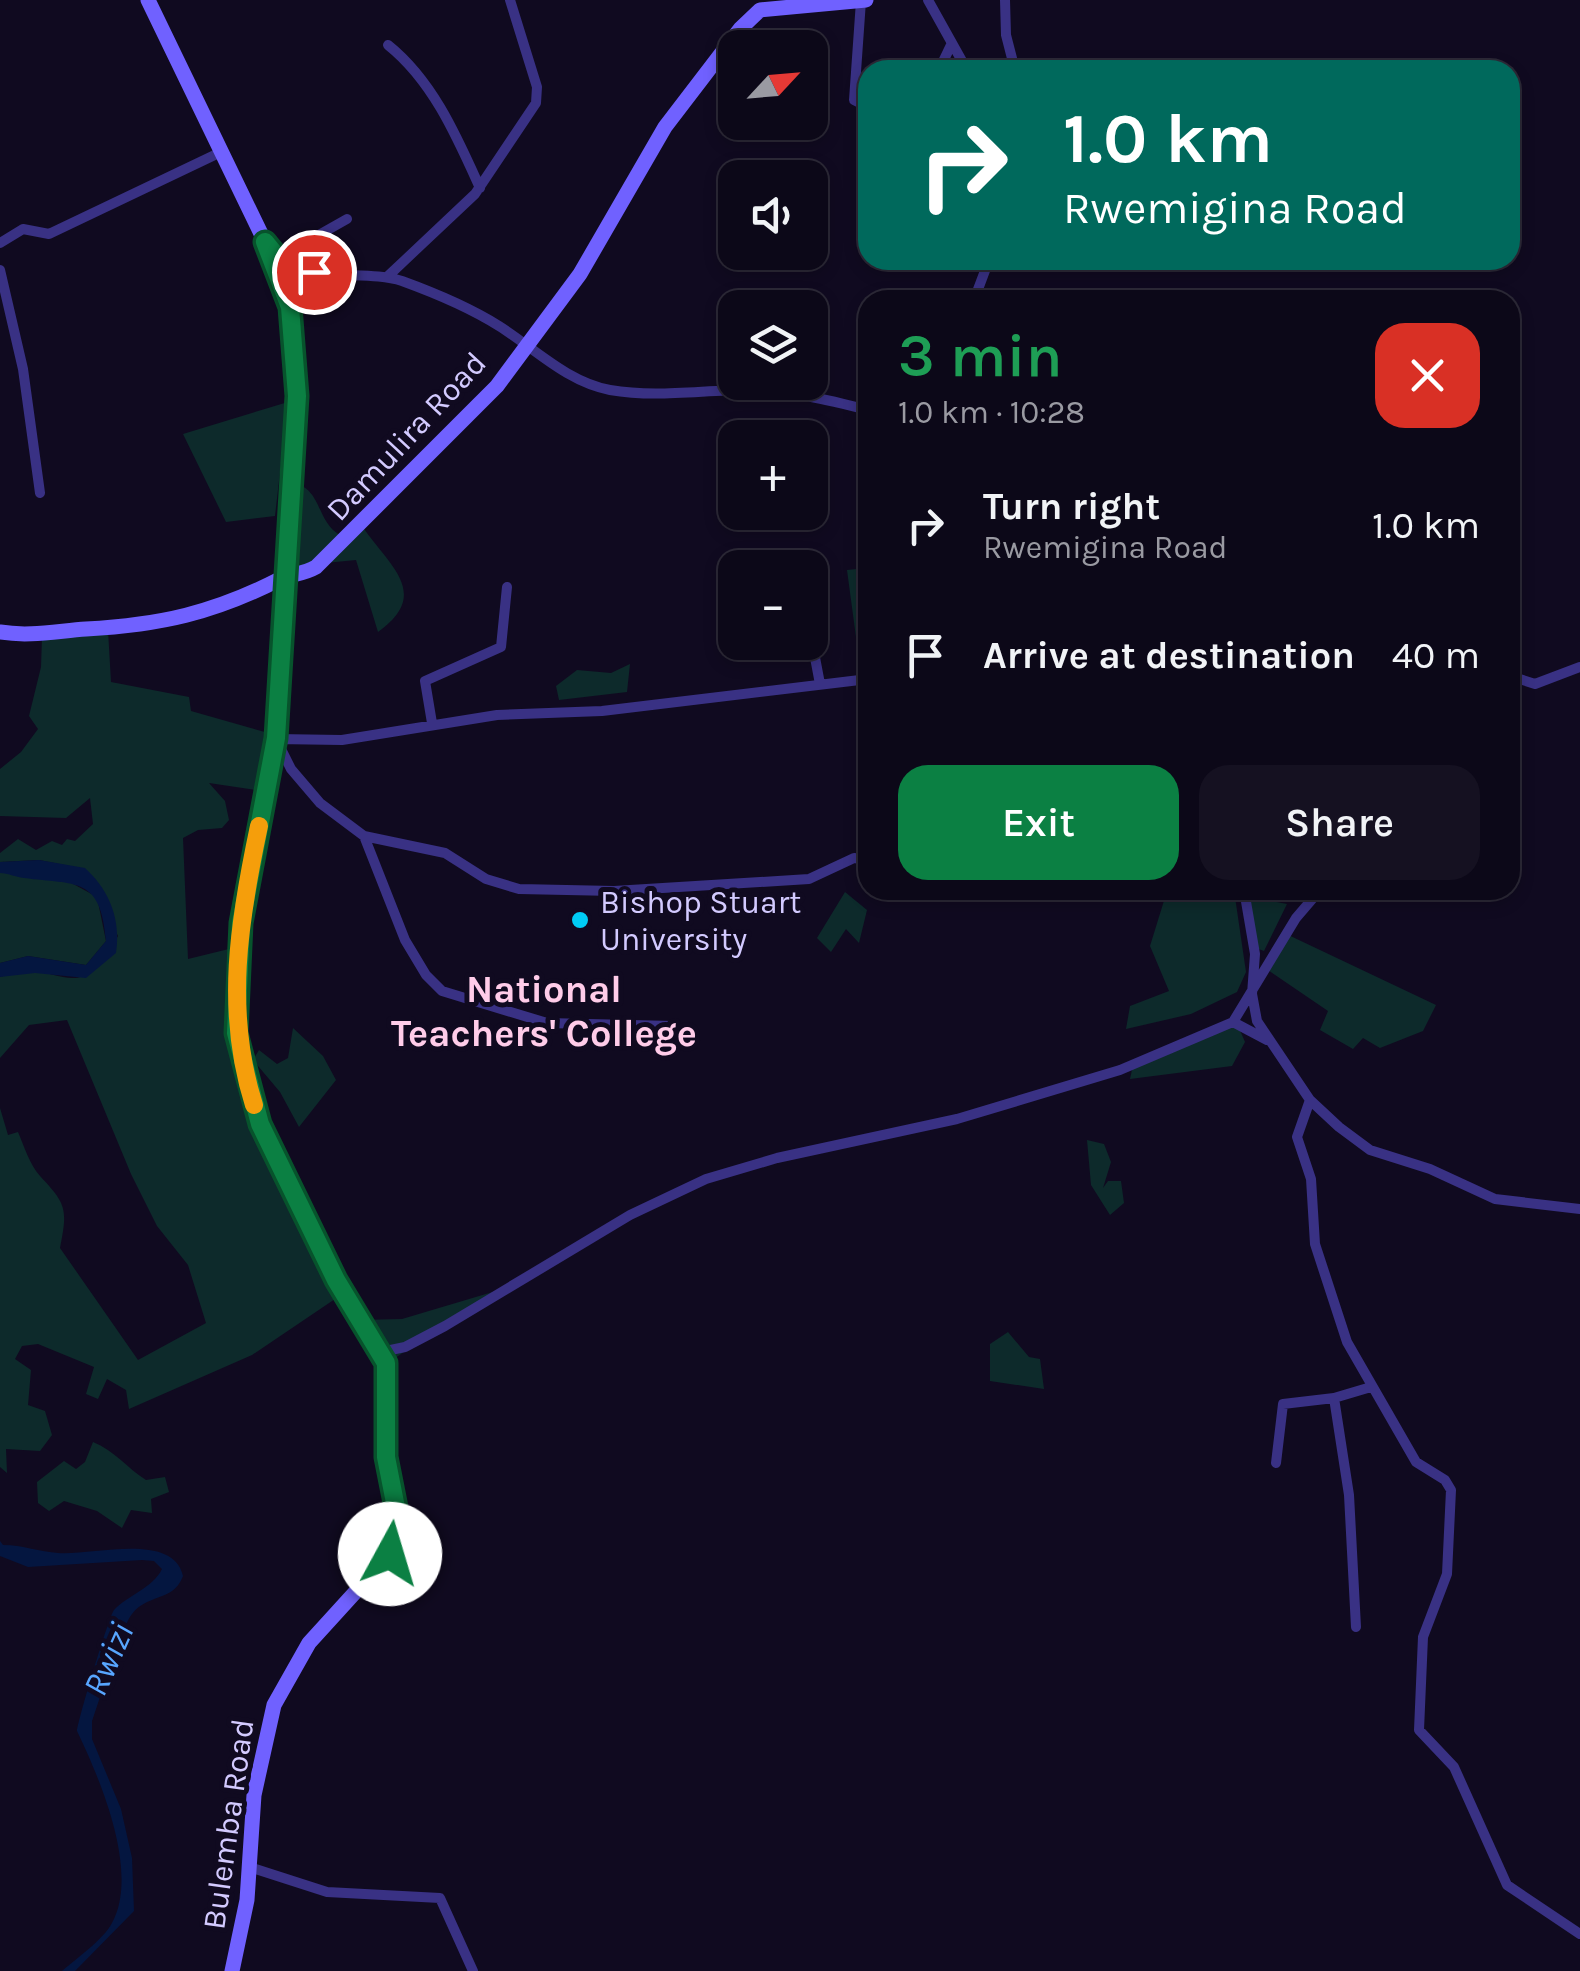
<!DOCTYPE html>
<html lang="en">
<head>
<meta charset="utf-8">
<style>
  body { margin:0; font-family:Karla,sans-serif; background:#151121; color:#f1f3f6; height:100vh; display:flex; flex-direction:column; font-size:38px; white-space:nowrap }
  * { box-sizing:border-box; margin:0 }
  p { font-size:32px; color:#9a9aa2 }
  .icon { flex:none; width:55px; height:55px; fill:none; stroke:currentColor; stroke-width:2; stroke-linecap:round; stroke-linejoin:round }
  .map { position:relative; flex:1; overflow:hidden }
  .details { position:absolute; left:858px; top:290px; width:662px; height:610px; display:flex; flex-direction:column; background:#0c0818; border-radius:30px; box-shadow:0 5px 15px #0003,0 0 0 2px #2c2937 }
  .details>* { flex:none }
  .hud { position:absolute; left:858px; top:60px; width:662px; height:210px; border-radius:30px; box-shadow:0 5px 15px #0003,0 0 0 2px #2c2937; background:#00695c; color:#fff; overflow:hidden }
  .needle { width:65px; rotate:64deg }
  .fabs { position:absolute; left:718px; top:30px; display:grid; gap:20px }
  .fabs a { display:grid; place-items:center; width:110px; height:110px; border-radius:20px; background:#0c0818; box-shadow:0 5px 15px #0003,0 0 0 2px #2c2937; font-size:50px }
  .pin { position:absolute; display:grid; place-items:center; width:85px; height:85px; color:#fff; margin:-42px; border:5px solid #fff; border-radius:50%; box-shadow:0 2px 10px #0007 }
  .me { position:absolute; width:110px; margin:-55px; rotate:6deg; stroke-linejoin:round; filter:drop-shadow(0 0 8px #0008) }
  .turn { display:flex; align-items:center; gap:35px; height:210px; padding:0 40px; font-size:45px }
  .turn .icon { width:130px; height:130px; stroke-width:2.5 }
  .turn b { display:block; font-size:70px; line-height:85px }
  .round { display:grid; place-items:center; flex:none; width:105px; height:105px; border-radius:30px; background:#151121 }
  .headline { display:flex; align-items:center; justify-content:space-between; height:170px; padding:0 40px }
  h1 { font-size:60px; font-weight:600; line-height:75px; color:#1e9e55 }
  .primary-button { display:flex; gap:20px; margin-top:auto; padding:20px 40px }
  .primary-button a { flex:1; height:115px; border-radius:30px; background:#0b8043; color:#fff; font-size:40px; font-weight:600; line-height:115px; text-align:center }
  .primary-button a+a { background:#151121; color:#f1f3f6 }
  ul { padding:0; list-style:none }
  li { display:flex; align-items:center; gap:30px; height:130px; padding:0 40px }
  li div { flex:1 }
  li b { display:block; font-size:38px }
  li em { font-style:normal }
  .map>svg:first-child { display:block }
  .green { fill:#0d2a2b }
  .water { fill:#041640 }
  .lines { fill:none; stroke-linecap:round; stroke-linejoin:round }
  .street { stroke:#393184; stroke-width:10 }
  .secondary { stroke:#7061ff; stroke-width:15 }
  .route-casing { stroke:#07532c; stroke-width:25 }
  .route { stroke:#0b8043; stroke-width:18 }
  .slow { stroke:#f59e0b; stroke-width:18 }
  .poi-dot { fill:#00ccf5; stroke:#100a20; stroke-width:4 }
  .labels { text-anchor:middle; stroke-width:10; stroke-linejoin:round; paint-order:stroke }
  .street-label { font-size:32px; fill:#d3caff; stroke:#100a20 }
  .poi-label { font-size:32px; fill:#d3caff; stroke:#100a20; text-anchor:start }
  .water-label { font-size:35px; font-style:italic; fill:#58a6ff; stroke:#100a20 }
  .quarter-label { font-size:38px; font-weight:bold; fill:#ffcce9; stroke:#100a20 }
</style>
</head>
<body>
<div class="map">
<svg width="1580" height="1971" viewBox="0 0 1580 1971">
  <rect width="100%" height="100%" fill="#100a20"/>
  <path class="green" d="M288,402L275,516L226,522L183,434Z
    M292,483C322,487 316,522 340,535L317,559L287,573Z
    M362,526C389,566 432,593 378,632L356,560L325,563Z
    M867,568V666L860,667L847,570Z
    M108,630L111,682L189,697L191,711L272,734L263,791L209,783L225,801L229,820L222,828L198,830L183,838L188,959L233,948C212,1094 275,1175 335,1299L252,1355L129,1409L126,1390L107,1379L98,1399L86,1394L94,1367L38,1344L22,1346L15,1359L31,1370L28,1405L45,1411L52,1435L40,1451L6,1449L7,1473L0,1467V1108L8,1135L18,1132C24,1146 30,1165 40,1176C66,1204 68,1208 60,1248L138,1360L206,1323L188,1265L157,1226L131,1174L67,1020L29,1025L0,1058V977C61,954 75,1015 118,936L85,869L39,860L0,862V853L18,839L36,850L52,841L62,845L67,839L75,841L93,824L90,798L66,818L0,816V769L21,752L38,729L29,716L41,667L42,637Z
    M630,664L627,692L559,700L556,686L577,670L611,673Z
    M4,872L66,880L97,897L106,941L86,965L28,956L0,963V873Z
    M1234,890L1246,972L1237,992L1191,1014L1126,1029L1130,1006L1169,991L1150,946L1167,891Z
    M845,892L867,910L859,943L846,929L831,952L817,938Z
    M1245,896L1287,904L1264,951L1256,948Z
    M1282,932L1436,1005L1423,1031L1380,1048L1363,1038L1353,1049L1320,1030L1328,1011L1262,966Z
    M1226,1021L1239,1028L1245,1042L1232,1066L1130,1079L1133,1065Z
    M293,1028L323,1056L336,1080L299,1127L280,1092L253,1060L259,1050L277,1064L288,1058Z
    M1087,1140L1104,1144L1111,1162L1103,1188L1108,1181H1121L1124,1203L1110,1215L1091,1185Z
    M496,1291L389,1362L361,1320L402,1319Z
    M1008,1332L1029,1357L1040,1359L1044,1389L990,1381V1344Z
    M93,1442C114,1450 127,1468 146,1480L165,1477L169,1492L151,1499L152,1513L131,1510L122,1528L97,1511L64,1501L49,1511L38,1503L37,1482L64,1461L76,1469L85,1462Z"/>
  <path class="water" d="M39,860L85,868C110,891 121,920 116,953L86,978L35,973L0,977V963L28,956L86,965L106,941C101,876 76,885 24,878C15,877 8,873 0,873V862Z
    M0,1541L3,1545C23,1545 40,1552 58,1553C91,1556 173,1531 183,1576C169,1614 120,1578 120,1668L105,1682L92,1721V1739L121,1809L132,1858L134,1911L75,1971H62C77,1958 103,1940 112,1923C140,1872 100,1779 77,1731C78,1720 109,1616 114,1610C128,1595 153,1588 162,1569L154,1561L142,1560L28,1567L0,1556Z"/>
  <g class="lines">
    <path class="street" d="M928,0L967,70
      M1005,0L1006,35L1015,70
      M861,1L854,100L868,107
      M388,45C433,81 457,137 480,188
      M939,70L951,45
      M0,243L23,229L49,234L221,152
      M272,250C302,287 362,268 402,281C435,293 469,307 499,326C534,348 567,382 610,390C656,398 702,390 747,390C787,390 829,400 868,410
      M278,258L347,219
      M0,270L23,369L40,493
      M387,277L475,194L536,103L537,87L510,0
      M974,300L989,260
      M728,574L735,575
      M810,631L820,684
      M1510,676L1535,684L1580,667
      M868,679L602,711L497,715L342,740L276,739L291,769L320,803L364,836L445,853L486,879L519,889L614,891L809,879L854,858L868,860
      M432,723L425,681L501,647L507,587
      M364,836L405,940L426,975L442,991L547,1023L673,1026
      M1244,890L1255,954L1252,994L1257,1021L1310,1100L1339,1127L1370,1150L1430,1169L1495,1199L1580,1209
      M1233,1022L1267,1040
      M1310,1100L1297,1137L1311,1179L1315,1244L1347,1342L1416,1462L1445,1480L1451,1490L1447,1574L1423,1637L1419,1730L1454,1767L1507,1885L1580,1934
      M381,1352L405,1347L445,1326L630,1215L706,1179L777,1158L957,1119L1120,1070L1233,1022L1296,918L1320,890
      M1276,1463L1283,1404L1334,1398
      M1356,1627L1349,1495L1334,1398L1371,1387
      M249,1867L327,1892L440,1898L473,1971"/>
    <path class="secondary" d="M148,0L265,242L289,307L297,396L283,647L276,739L241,923L236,1033L260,1124L336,1280L386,1363L387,1470L400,1528L390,1554L309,1643L274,1705L254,1795L247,1900L232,1971
      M0,632C29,637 57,631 86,629C160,625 214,613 280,579C292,574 304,574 316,567L497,386L580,274L665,127L740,29L760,10L866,0"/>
  </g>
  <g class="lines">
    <g class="route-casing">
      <path id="route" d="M314,272L278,258L265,242L290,307L297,396L276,738L241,923L236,1033L260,1124L336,1280L386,1363V1457L400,1528L390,1554"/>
    </g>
    <use href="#route" class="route"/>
    <path class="slow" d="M254,1105C224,1011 239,920 259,826"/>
  </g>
  <circle class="poi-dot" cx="580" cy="920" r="10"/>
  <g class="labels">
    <g class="street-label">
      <text transform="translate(406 436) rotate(-47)" y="11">Damulira Road</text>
      <text transform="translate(228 1824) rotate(-82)" y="11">Bulemba Road</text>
    </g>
    <g class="poi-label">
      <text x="600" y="913">Bishop Stuart<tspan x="600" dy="37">University</tspan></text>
    </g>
    <g class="water-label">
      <text transform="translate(108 1659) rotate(-66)" y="12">Rwizi</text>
    </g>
    <g class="quarter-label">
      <text x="544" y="1002">National<tspan x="544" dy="44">Teachers' College</tspan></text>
    </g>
  </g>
</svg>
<div class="fabs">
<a><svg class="needle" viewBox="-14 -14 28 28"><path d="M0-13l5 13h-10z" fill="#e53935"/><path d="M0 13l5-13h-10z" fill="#9a9aa2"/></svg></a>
<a><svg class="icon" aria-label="sound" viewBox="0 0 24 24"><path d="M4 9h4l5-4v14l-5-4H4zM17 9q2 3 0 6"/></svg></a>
<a><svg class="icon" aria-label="layers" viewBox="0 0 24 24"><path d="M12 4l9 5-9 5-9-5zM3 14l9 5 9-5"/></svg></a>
<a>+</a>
<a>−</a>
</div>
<div class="pin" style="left:314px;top:272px;background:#d93025"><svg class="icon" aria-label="arrive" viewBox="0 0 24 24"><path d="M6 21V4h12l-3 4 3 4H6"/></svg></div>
<svg class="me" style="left:390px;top:1554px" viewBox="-20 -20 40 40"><circle r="19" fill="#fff"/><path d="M0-13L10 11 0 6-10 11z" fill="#0b8043"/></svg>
<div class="hud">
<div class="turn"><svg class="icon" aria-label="right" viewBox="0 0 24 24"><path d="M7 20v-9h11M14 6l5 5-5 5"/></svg><div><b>1.0 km</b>Rwemigina Road</div></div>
</div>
<section class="details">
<div class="headline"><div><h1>3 min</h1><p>1.0 km · 10:28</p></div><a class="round" style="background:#d93025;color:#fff"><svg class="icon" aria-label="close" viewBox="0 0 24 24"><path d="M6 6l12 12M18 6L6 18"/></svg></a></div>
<ul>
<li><svg class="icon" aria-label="right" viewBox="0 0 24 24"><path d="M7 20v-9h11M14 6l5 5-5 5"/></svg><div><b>Turn right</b><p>Rwemigina Road</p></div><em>1.0 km</em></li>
<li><svg class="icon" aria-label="arrive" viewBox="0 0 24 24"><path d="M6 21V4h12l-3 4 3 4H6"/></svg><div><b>Arrive at destination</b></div><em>40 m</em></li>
</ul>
<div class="primary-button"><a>Exit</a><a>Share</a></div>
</section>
</div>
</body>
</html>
